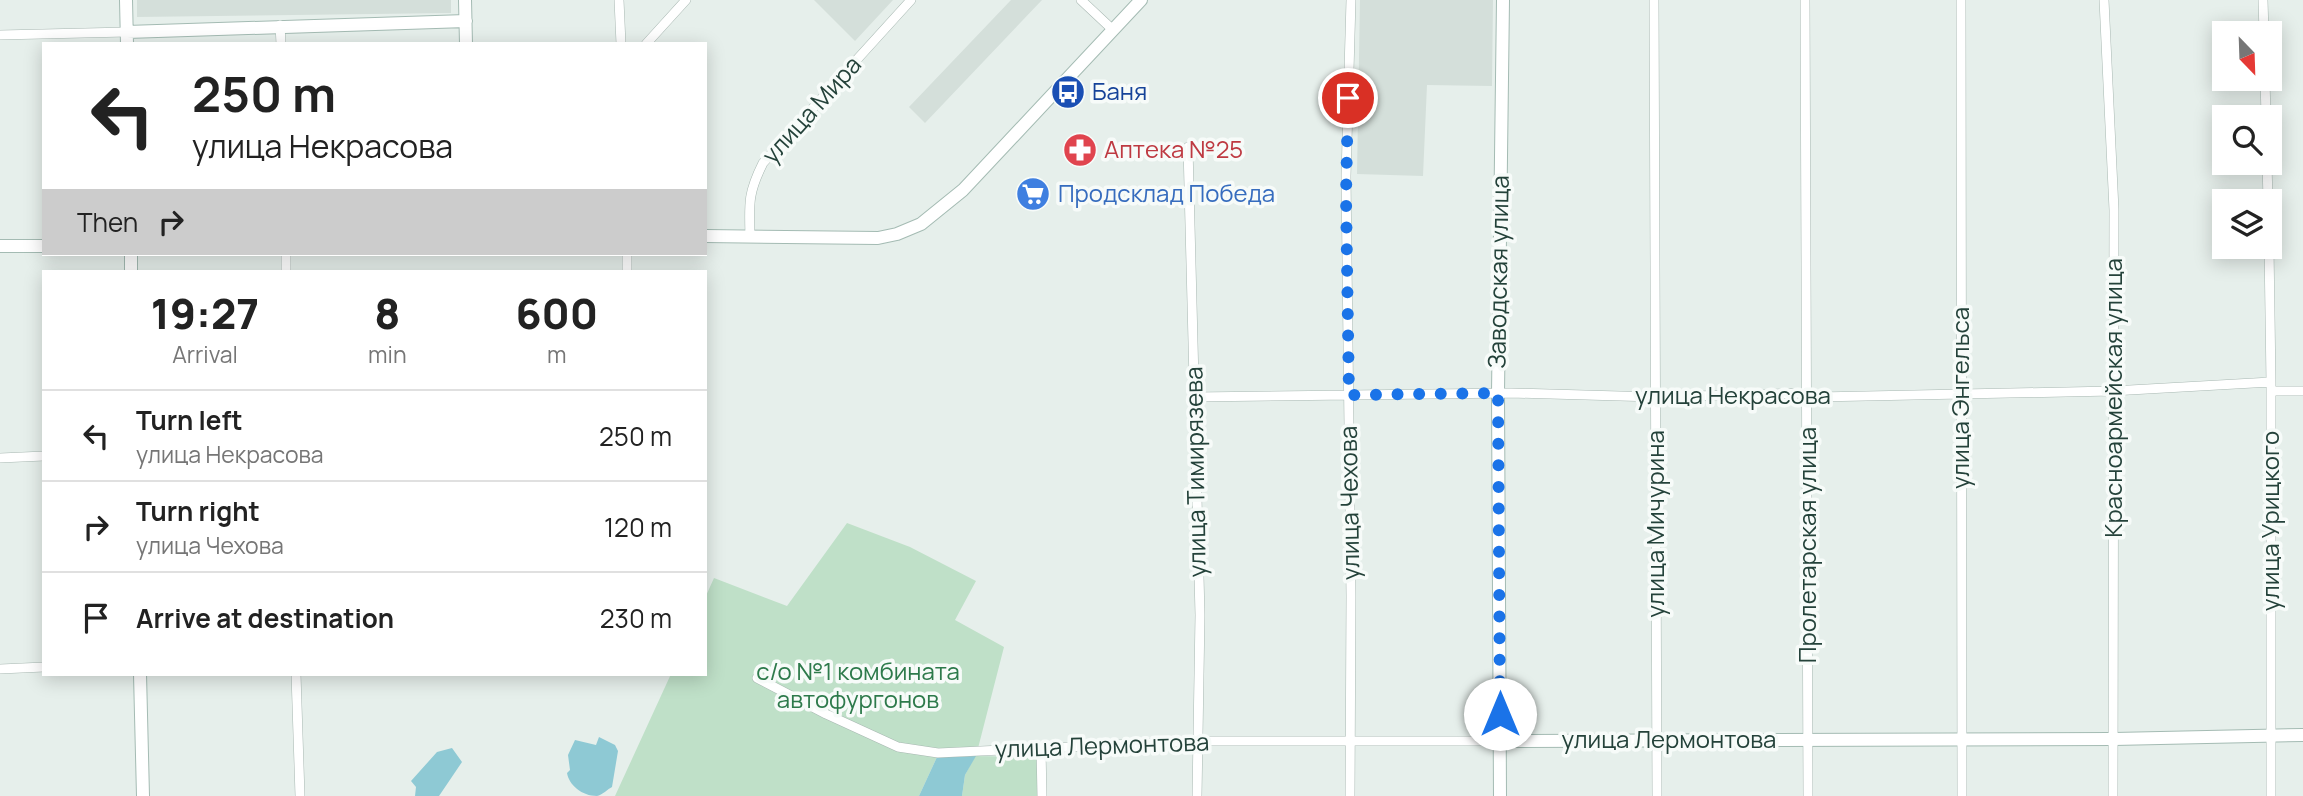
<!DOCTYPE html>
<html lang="en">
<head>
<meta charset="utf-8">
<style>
  body { margin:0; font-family:Manrope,sans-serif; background:#f2f2f2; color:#222; height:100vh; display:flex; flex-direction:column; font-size:26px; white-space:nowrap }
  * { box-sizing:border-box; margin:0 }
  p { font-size:23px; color:#767676 }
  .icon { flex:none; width:38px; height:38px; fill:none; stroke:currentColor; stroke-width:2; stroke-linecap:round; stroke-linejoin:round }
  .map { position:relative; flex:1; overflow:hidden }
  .drawer { position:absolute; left:42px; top:270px; width:665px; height:406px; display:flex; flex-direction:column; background:#fff; border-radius:0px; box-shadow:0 4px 18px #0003 }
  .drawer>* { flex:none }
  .top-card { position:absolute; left:42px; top:42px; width:665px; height:214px; border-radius:0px; box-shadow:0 4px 18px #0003; background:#fff; color:#222; overflow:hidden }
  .needle { width:46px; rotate:157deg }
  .buttons { position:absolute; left:2212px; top:21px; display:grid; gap:14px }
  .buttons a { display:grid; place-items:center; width:70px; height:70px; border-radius:0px; background:#fff; box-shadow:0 4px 18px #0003; font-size:35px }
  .pin { position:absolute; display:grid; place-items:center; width:60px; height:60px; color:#fff; margin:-30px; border:4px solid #fff; border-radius:50%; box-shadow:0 2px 7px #0007 }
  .me { position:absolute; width:77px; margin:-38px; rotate:0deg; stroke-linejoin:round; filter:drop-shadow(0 0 5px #0008) }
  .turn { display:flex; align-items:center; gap:24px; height:147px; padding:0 35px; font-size:32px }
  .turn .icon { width:91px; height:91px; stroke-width:2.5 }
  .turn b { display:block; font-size:49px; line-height:60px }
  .then { display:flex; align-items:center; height:66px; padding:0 35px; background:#0003; gap:14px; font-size:26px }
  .eta { display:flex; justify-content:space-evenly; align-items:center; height:119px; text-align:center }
  .eta b { font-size:42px; font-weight:800; line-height:49px }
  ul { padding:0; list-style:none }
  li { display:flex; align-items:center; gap:21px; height:91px; padding:0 35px; border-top:2px solid #e0e0e0 }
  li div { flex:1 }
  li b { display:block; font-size:26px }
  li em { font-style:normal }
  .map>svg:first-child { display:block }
  .built { fill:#d4dfda }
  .green { fill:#bfe0c8 }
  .water { fill:#8ec9d4 }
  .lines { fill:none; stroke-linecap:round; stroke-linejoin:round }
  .street-casing { stroke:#a8b8b2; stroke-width:10 }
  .secondary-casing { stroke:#a4bbb3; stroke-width:14 }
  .street { stroke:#fff; stroke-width:9 }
  .secondary { stroke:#fff; stroke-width:12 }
  .route { stroke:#1a73e8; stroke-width:12; stroke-dasharray:0 21.6 }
  .labels { text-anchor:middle; stroke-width:7; stroke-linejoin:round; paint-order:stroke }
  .transit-label { font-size:24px; fill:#164399; stroke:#f7fbf9; text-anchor:start }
  .street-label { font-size:24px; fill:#24423a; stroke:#f7fbf9 }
  .health-label { font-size:24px; fill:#be3a42; stroke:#f7fbf9; text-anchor:start }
  .shop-label { font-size:24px; fill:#366cbe; stroke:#f7fbf9; text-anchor:start }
  .park-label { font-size:24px; fill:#2d7a4b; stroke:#f7fbf9 }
</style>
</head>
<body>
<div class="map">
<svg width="2303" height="796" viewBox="0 0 2303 796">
  <rect width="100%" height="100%" fill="#e6efeb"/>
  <path class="built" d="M137,0H451V13L137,17Z
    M814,0H893L855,41Z
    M1011,0H1042L925,123L909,107Z
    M1360,0H1493L1492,86L1427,85L1423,176L1357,174Z"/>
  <path class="green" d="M847,523L910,547L976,581L955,620L1004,647L976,756L1037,757V796H962L965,775L975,756L937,757L919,796H615L671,674H705V598L714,578L787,606Z"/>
  <path class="water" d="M599,737L615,745L618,751L612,787C608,789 602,795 597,796C582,796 569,785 567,773L570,770L568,755L575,740L596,745Z
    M452,748L462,762L439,796H415L416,787L411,781L437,752Z
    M976,756L965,775L962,796H919L937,757Z"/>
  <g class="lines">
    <g class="street-casing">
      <path id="street" d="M619,0L621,44
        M1081,0L1113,30
        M1654,0L1657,796
        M1805,0L1808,796
        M1961,0L1962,796
        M2104,0L2114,210L2113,796
        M2263,0L2264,33
        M280,25L281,44
        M0,35L127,32
        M646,44L686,0
        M2265,79L2266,117
        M1188,147L1200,615L1197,796
        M2267,163L2268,201
        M750,236C749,203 748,193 763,163L911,0
        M2269,247L2271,382V796
        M286,254V271
        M627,254V271
        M2271,391H2303
        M1194,397L1511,393L1655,397L1808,393L1818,397L2112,391L2271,382
        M0,458L44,456
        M0,669L44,667
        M296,674L300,796
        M757,678L826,714L898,747L938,753L1197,741H1500
        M1041,749L1042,796
        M1350,796L1351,596L1346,176L1351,0"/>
    </g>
    <g class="secondary-casing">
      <path id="secondary" d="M126,0L127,44
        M465,0L466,44
        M127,32L466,21
        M705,236L878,238L897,234L921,224L963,190L1141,0
        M0,246H44
        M131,254V271
        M140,674L143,796
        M1500,741L2114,739L2303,735
        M1500,796L1498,393L1503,0"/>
    </g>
    <use href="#street" class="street"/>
    <use href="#secondary" class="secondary"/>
  </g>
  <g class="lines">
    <path class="route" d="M1348,98L1346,196L1349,395L1498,393L1500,714"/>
  </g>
  <defs>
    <g id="bus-disc" transform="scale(1.75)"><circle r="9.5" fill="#1a4fb4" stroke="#f7fbf9"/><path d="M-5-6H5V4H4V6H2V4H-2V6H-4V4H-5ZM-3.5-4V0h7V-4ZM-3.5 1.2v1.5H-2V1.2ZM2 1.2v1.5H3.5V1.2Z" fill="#fff"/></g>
    <g id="pharmacy-disc" transform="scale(1.75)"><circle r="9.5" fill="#e0444e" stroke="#f7fbf9"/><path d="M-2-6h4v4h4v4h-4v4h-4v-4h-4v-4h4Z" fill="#fff"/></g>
    <g id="supermarket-disc" transform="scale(1.75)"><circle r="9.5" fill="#3f7fe0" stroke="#f7fbf9"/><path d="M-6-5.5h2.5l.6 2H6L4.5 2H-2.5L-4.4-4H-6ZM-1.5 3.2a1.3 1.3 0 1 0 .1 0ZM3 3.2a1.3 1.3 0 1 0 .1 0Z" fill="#fff"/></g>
  </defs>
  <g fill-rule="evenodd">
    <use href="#bus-disc" x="1068" y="92"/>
    <use href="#pharmacy-disc" x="1080" y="150"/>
    <use href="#supermarket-disc" x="1033" y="194"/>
  </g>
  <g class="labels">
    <g class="transit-label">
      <text x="1092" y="100">Баня</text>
    </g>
    <g class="street-label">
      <text transform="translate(812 110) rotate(-48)" y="8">улица Мира</text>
      <text transform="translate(1499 272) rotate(-89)" y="8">Заводская улица</text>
      <text x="1733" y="404">улица Некрасова</text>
      <text transform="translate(1961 398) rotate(-90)" y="8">улица Энгельса</text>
      <text transform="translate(2114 398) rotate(-90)" y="8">Красноармейская улица</text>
      <text transform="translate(1196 472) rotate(-91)" y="8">улица Тимирязева</text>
      <text transform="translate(1350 503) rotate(-91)" y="8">улица Чехова</text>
      <text transform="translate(2271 521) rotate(-90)" y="8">улица Урицкого</text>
      <text transform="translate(1656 524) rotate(-90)" y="8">улица Мичурина</text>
      <text transform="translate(1808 545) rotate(-90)" y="8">Пролетарская улица</text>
      <text x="1669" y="748">улица Лермонтова</text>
      <text transform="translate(1102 746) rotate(-2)" y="8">улица Лермонтова</text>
    </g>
    <g class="health-label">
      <text x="1104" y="158">Аптека №25</text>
    </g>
    <g class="shop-label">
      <text x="1058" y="202">Продсклад Победа</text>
    </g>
    <g class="park-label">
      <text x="858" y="680">с/о №1 комбината<tspan x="858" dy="28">автофургонов</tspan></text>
    </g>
  </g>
</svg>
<div class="buttons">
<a><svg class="needle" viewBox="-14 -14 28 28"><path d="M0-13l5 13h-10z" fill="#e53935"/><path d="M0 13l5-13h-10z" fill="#767676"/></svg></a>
<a><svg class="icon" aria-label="search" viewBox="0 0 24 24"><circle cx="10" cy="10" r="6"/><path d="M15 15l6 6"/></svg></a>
<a><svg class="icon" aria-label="layers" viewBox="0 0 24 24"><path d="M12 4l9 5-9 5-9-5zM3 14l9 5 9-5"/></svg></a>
</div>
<div class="pin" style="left:1348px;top:98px;background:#d93025"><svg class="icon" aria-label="arrive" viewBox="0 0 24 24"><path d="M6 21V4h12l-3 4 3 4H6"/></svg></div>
<svg class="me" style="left:1500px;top:714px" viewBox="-20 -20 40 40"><circle r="19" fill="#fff"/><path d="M0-13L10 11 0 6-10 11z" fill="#1a73e8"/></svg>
<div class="top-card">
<div class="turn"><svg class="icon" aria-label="left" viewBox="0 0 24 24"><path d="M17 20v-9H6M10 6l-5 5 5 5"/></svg><div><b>250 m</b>улица Некрасова</div></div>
<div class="then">Then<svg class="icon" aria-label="right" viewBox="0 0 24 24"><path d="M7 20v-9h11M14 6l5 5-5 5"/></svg></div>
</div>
<section class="drawer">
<div class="eta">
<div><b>19:27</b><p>Arrival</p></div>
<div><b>8</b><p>min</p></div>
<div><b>600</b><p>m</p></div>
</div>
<ul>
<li><svg class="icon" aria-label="left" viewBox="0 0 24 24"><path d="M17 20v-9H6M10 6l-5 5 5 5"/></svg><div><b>Turn left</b><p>улица Некрасова</p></div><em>250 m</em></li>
<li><svg class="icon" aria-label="right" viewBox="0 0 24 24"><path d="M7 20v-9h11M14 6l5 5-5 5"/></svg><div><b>Turn right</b><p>улица Чехова</p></div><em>120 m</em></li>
<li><svg class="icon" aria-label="arrive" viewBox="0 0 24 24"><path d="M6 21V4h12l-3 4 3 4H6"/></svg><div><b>Arrive at destination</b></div><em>230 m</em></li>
</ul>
</section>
</div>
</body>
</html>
